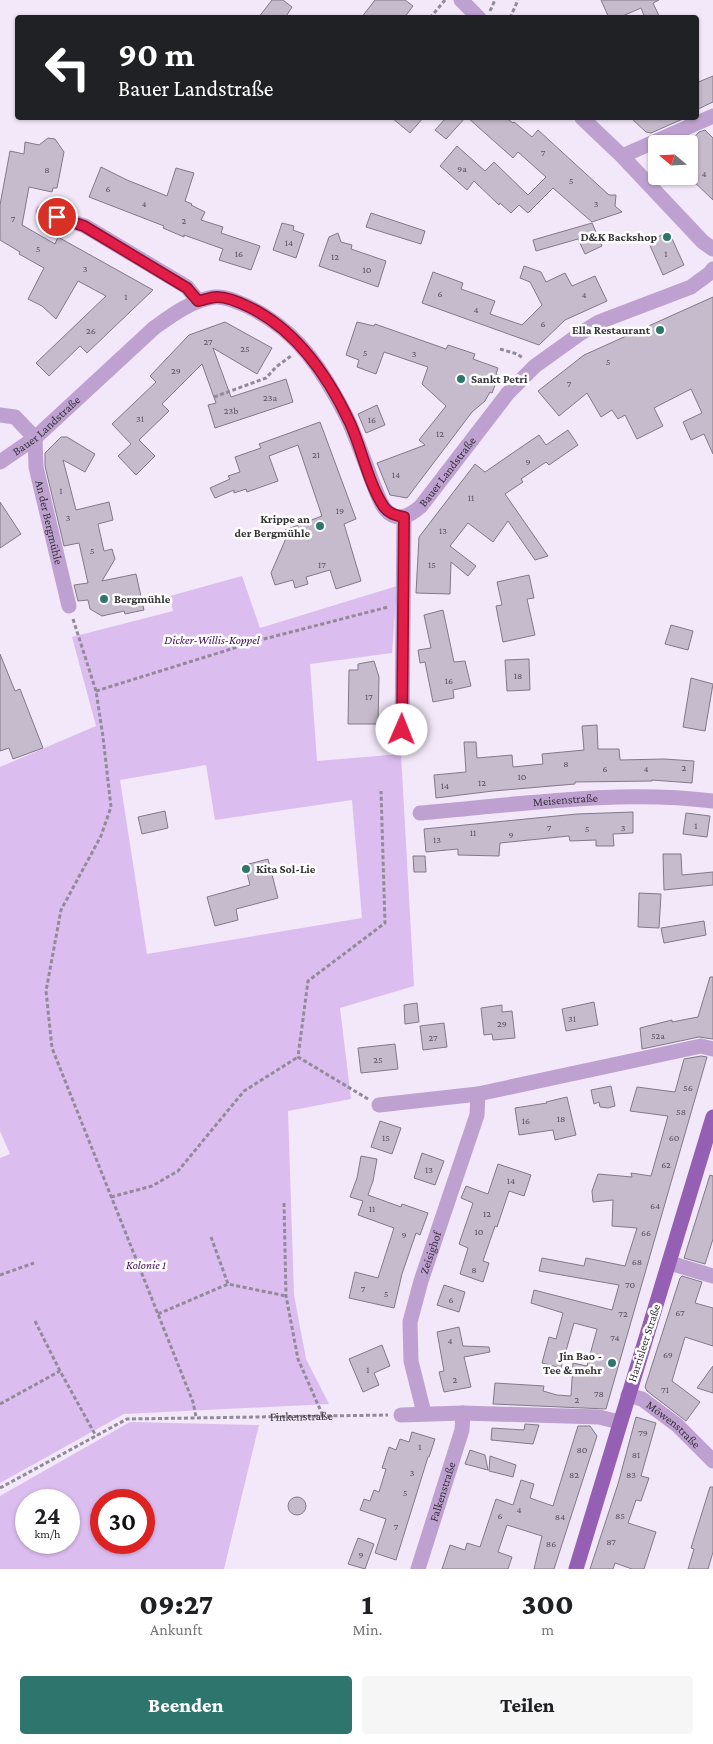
<!DOCTYPE html>
<html lang="de">
<head>
<meta charset="utf-8">
<style>
  body { margin:0; font-family:"Crimson Pro",serif; background:#f6f6f6; color:#202124; height:100vh; display:flex; flex-direction:column; font-size:19px; white-space:nowrap }
  * { box-sizing:border-box; margin:0 }
  p { font-size:16px; color:#757577 }
  .icon { flex:none; width:28px; height:28px; fill:none; stroke:currentColor; stroke-width:2; stroke-linecap:round; stroke-linejoin:round }
  .map { position:relative; height:1569px; overflow:hidden }
  .sheet { display:flex; flex-direction:column; background:#fff; flex:1 }
  .sheet>* { flex:none }
  .banner { position:absolute; left:15px; top:15px; width:684px; height:105px; border-radius:5px; box-shadow:0 1px 4px #0004; background:#202124; color:#fff; overflow:hidden }
  .needle { width:32px; rotate:289deg }
  .controls { position:absolute; left:648px; top:135px; display:grid; gap:10px }
  .controls a { display:grid; place-items:center; width:50px; height:50px; border-radius:5px; background:#fff; box-shadow:0 1px 4px #0004; font-size:25px }
  .speed { position:absolute; left:15px; top:1489px; display:flex; gap:10px; font-size:25px; font-weight:700; text-align:center }
  .speed>* { display:grid; place-content:center; width:65px; height:65px; border-radius:50%; background:#fff; box-shadow:0 1px 4px #0004; line-height:1 }
  .speed small { font-size:12px; font-weight:400 }
  .speed .limit { border:8px solid #d22; background:#fff; color:#111 }
  .pin { position:absolute; display:grid; place-items:center; width:42px; height:42px; color:#fff; margin:-21px; border:2px solid #fff; border-radius:50%; box-shadow:0 1px 5px #0007 }
  .me { position:absolute; width:55px; margin:-28px; rotate:1deg; stroke-linejoin:round; filter:drop-shadow(0 0 4px #0008) }
  .turn { display:flex; align-items:center; gap:18px; height:105px; padding:0 20px; font-size:22px }
  .turn .icon { width:65px; height:65px; stroke-width:2.5 }
  .turn b { display:block; font-size:35px; line-height:42px }
  .eta { display:flex; justify-content:space-evenly; align-items:center; height:85px; text-align:center }
  .eta b { font-size:30px; font-weight:800; line-height:35px }
  .cta { display:flex; gap:10px; margin-top:auto; padding:10px 20px }
  .cta a { flex:1; height:58px; border-radius:5px; background:#2e756d; color:#fff; font-size:20px; font-weight:800; line-height:58px; text-align:center }
  .cta a+a { background:#f6f6f6; color:#202124 }
  .map>svg:first-child { display:block }
  .green { fill:#dcbdf0; fill-rule:evenodd }
  .building { fill:#c5bbcc; stroke:#827988 }
  .lines { fill:none; stroke-linecap:round; stroke-linejoin:round }
  .path { stroke:#928b97; stroke-width:3; stroke-dasharray:4 2.5; stroke-linecap:butt }
  .minor { stroke:#bea1d0; stroke-width:15 }
  .major { stroke:#955fb4; stroke-width:15 }
  .route-casing { stroke:#92132f; stroke-width:12 }
  .route { stroke:#e11d48; stroke-width:9 }
  .poi-dot { fill:#2e756d; stroke:#fff; stroke-width:2 }
  .labels { text-anchor:middle; stroke-width:5; stroke-linejoin:round; paint-order:stroke }
  .number-label { font-size:10px; fill:#5a545e }
  .poi-label { font-size:12px; font-weight:bold; fill:#363239; stroke:#fff; text-anchor:end }
  .street-label { font-size:12px; fill:#363239; stroke:#fff }
  .park-label { font-size:12px; font-style:italic; fill:#410959; stroke:#fff }
</style>
</head>
<body>
<div class="map">
<svg width="713" height="1569" viewBox="0 0 713 1569">
  <rect width="100%" height="100%" fill="#f2e8f9"/>
  <path class="green" d="M242,576L260,628L397,586L392,653L310,664L317,761L401,754L414,986L340,1008L351,1099L288,1111L294,1295L306,1359L329,1404L124,1414L0,1483V1158L10,1154L0,1131V767L96,726L72,637L173,611L170,596ZM206,765L215,820L352,800L362,918L147,954L120,780Z
    M130,1422L259,1425L224,1569H0V1496ZM26,1500H69V1542H26ZM101,1500H144V1542H101Z"/>
  <path class="building" d="M272,0H283L292,7L285,18H258Z
    M375,0H405L413,6L404,18H361Z
    M601,0H659L653,3L660,18H645L641,8L618,18H609Z
    M713,76V102L696,110V83Z
    M392,118H423L410,133Z
    M446,118H465L446,139L435,130Z
    M468,118H506L513,123L514,122L532,137L538,130L609,195H616L615,206L622,212L592,222L553,188L528,213L519,205L511,213L500,203L499,205L474,181L467,190L440,166L457,146L485,171L494,162L528,195L546,177L518,152L513,158Z
    M631,118H685L651,133L646,132Z
    M705,130L713,138V200L689,177V143L699,132Z
    M48,138L55,139L64,152L57,188H53L52,192L29,187L22,225L55,244L58,237L153,290L87,353L80,346L49,376L36,363L106,296L78,281L56,319L42,306L28,299L44,268L19,254L20,252L0,240V205L10,151L24,154L25,142L39,145Z
    M101,167L127,180L167,196L176,168L194,173L185,201L192,204L191,205L205,212L201,220L223,227L221,233L260,246L251,270L219,260L223,249L184,235V237L163,228L164,226L89,197Z
    M371,213L425,231L421,244L366,227Z
    M282,223L294,226L293,230L304,234L296,258L273,250Z
    M592,223L602,246L585,254L578,239L536,251L533,240Z
    M669,232L684,265L663,275L648,241Z
    M338,233L341,242L352,245L351,249L386,261L378,287L319,266L329,237Z
    M524,266L541,272L546,282L565,273L572,286L595,276L607,301L565,320L539,345L422,303L433,272L463,283L461,289L495,301L490,314L522,325L542,305L530,282L520,278Z
    M713,297V454L704,434L691,440L683,422L702,413L691,389L654,408L663,426L637,439L625,415L618,419L612,410L601,417L587,393L559,416L538,391L584,355Z
    M225,322L272,348L257,374L213,348L231,397L286,379L293,402L215,428L208,405L216,403L202,364L162,404L169,411L139,440L155,456L136,475L118,456L131,444L112,424L156,382L150,376L189,335Z
    M357,322L374,326L375,324L446,349L448,345L475,354L473,359L498,368L496,374L499,375L492,393L490,392L485,401L472,412L407,498L390,495L377,463L425,445L419,440L446,406L422,384L428,367L384,352L376,374L357,367L359,360L346,355Z
    M377,405L385,425L366,433L358,414Z
    M320,422L356,519L344,524L361,581L336,589L330,570L306,577L308,584L295,588L293,580L275,585L271,573L287,536L285,530L322,516L298,445L269,456L278,481L247,492L246,489L234,493V490L215,498L210,488L230,479L228,476L240,472L235,457L261,448L259,444Z
    M568,430L578,445L549,465L546,462L521,479L523,482L505,494L548,556L535,560L508,521L493,542L468,523L450,546L476,566L468,576L451,562L450,594L416,593L419,537L475,464L485,472L539,435L546,445Z
    M61,437H67L95,454L85,472L63,460L76,510L109,502L113,520L98,524L104,551L112,549L115,559L102,581L136,574L144,610L125,614L124,611L102,616L90,609L88,600L78,601L74,585L88,583L79,543L64,546L45,466V453Z
    M0,502L21,534L0,548Z
    M529,575L534,598L527,599L535,635L503,642L496,606L502,605L497,582Z
    M443,610L454,662L465,661L471,686L453,690L454,698L433,702L425,662L420,663L418,650L431,648L424,615Z
    M671,625L693,631L688,650L665,644Z
    M0,654L15,691L20,689L43,748L13,759L9,748L0,751Z
    M529,659L530,690L507,691L505,660Z
    M374,661L379,677L378,724H348L349,670H358V664Z
    M691,678L713,684L705,731L683,727Z
    M597,725L598,749H619L620,760L664,759L694,761L692,783L652,780V781L575,782V784L493,791L436,798L434,775L466,772L464,742H476L477,758L512,755L513,767L543,764L542,754L584,750L582,726Z
    M165,811L168,828L142,834L138,817Z
    M633,812V833L613,834L614,846H596V840L570,841L569,836L500,843L499,856L458,855V849L426,852L424,829L577,814Z
    M686,813L710,816L707,837L683,834Z
    M663,854H681L682,875L713,872V885L664,890Z
    M413,856H425L426,872H414Z
    M268,859L278,898L236,909L238,920L215,926L207,897L250,885L245,865Z
    M639,893L661,894L659,928L638,927Z
    M704,921L706,935L664,943L661,928Z
    M710,977H713V1039L699,1037L642,1049L640,1028L672,1020V1022L698,1017Z
    M594,1002L598,1025L566,1031L562,1009Z
    M417,1003L419,1022L405,1024L404,1005Z
    M502,1005V1012L512,1011L515,1038L493,1040L492,1034L484,1035L481,1008Z
    M444,1023L447,1047L423,1050L420,1026Z
    M395,1044L398,1069L361,1073L358,1048Z
    M701,1056L707,1057L606,1409L493,1404L495,1383L544,1386L543,1391L557,1395L571,1396L573,1363L587,1366L597,1329L574,1323L561,1368L542,1363L549,1337L556,1339L563,1313L531,1303L534,1290L612,1310L619,1285L539,1271L542,1258L584,1266L586,1258L625,1266L637,1228L612,1226L613,1200L593,1202L592,1191L598,1174L632,1177L631,1173L651,1176L668,1116L630,1111L637,1087L675,1092L684,1059Z
    M611,1086L615,1106L608,1108L600,1107L599,1102L594,1104L591,1090Z
    M567,1097L576,1135L555,1140L553,1130L519,1135L515,1108L547,1103L546,1102Z
    M380,1121L401,1128L392,1154L371,1147Z
    M422,1153L444,1161L435,1185L414,1178Z
    M361,1156L377,1159L373,1181L368,1195L401,1207L402,1204L428,1213L420,1235L416,1233L402,1274L394,1308L349,1298L355,1272L378,1278L394,1228L358,1215L363,1201L350,1197L357,1178Z
    M498,1164L531,1175L524,1196L509,1191L497,1227L495,1226L483,1261L489,1263L483,1282L460,1274L468,1248L459,1244L473,1203L461,1198L466,1186L488,1194Z
    M710,1175L713,1176V1239L705,1264L684,1258Z
    M682,1276L702,1282L695,1303L713,1308V1346L685,1337L672,1381L700,1402L686,1421L647,1391L645,1387L680,1278Z
    M444,1285L465,1292L459,1312L437,1305Z
    M459,1327L463,1346L489,1347L490,1352L464,1357L471,1387L444,1392L439,1372L444,1371L437,1332Z
    M382,1345L390,1366L374,1373L379,1385L363,1392L349,1359Z
    M713,1366V1393L697,1388Z
    M636,1417L656,1423L641,1476L649,1478L641,1501L636,1500L628,1523L656,1532L644,1569H632L615,1563L613,1569H590L618,1484Z
    M525,1424L539,1425L533,1444L491,1440L492,1428L524,1430Z
    M578,1426H590L597,1436L554,1569H534L542,1536L507,1525L498,1552L512,1557L508,1569H442L450,1545L465,1550L467,1543L480,1547L496,1499L513,1505L521,1480L534,1484L530,1498L553,1506Z
    M412,1432L435,1439L429,1457H428L396,1560L375,1553L386,1519L360,1510L364,1499L370,1501L374,1490L379,1492L386,1469L382,1468L389,1447L396,1450L400,1439L409,1442Z
    M470,1450L485,1455L488,1470L465,1464Z
    M490,1456L516,1465L513,1477L489,1471Z
    M710,1487H713V1552L708,1569H688L694,1549L691,1548Z
    M288 1506a9 9 0 1 1 18 0a9 9 0 1 1-18 0Z
    M358,1538L374,1544L365,1569L348,1564Z"/>
  <g class="lines">
    <g class="path">
      <path d="M490,11L495,0"/>
      <path d="M430,18L445,0"/>
      <path d="M510,18L518,0"/>
      <path d="M500,349L517,354L523,358"/>
      <path d="M214,397L266,378L276,367L291,356"/>
      <path d="M73,619L96,691L103,737L111,807L101,836L61,910L46,991L52,1048L193,1402L196,1417"/>
      <path d="M96,691L260,640L388,607"/>
      <path d="M410,739L416,749"/>
      <path d="M368,1099L298,1057L308,981L385,923L381,791"/>
      <path d="M111,1197L152,1186L178,1171L244,1091L298,1057"/>
      <path d="M284,1203L286,1296L298,1359L323,1416"/>
      <path d="M211,1237L228,1284"/>
      <path d="M0,1275L34,1263"/>
      <path d="M158,1314L228,1284L286,1296"/>
      <path d="M35,1321L60,1371L96,1436"/>
      <path d="M0,1404L60,1371"/>
      <path id="s1" d="M0,1488L127,1419L388,1415"/>
    </g>
    <g class="minor">
      <path d="M461,0L479,18"/>
      <path d="M582,118L622,156L703,242L713,249"/>
      <path d="M622,156L713,116"/>
      <path d="M43,212L85,226L187,287L198,301"/>
      <path d="M0,415L15,417L35,438"/>
      <path id="s2" d="M35,438L36,467L69,606"/>
      <path id="s3" d="M0,462L35,438L154,328C172,315 192,300 215,297C226,296 237,302 247,306C290,327 314,357 336,397C341,406 346,415 350,424C358,443 365,462 372,481C376,490 379,501 385,509C397,523 410,516 421,506L508,393L535,366L581,333L599,322L691,287L710,273L713,269"/>
      <path d="M402,729L404,517"/>
      <path id="s4" d="M420,813C516,805 617,789 713,801"/>
      <path d="M379,1105L478,1094"/>
      <path d="M670,1263L713,1276"/>
      <path id="s5" d="M628,1395L642,1399L677,1425L713,1461"/>
      <path id="s6" d="M424,1413L411,1361L410,1322L421,1281L477,1115L478,1094L701,1046L713,1049"/>
      <path d="M401,1415L463,1413L599,1417L619,1422"/>
      <path id="s7" d="M418,1569L462,1430L463,1413"/>
    </g>
    <path class="major" d="M576,1569L713,1117"/>
  </g>
  <g class="lines">
    <g class="route-casing">
      <path id="route" d="M57,217L84,226L187,288L198,301C204,300 211,297 217,297C228,297 239,302 249,307C297,330 328,376 350,423C362,449 368,483 384,507C389,514 397,516 404,517L402,730"/>
    </g>
    <use href="#route" class="route"/>
  </g>
  <g class="poi-dot">
    <circle cx="667" cy="237" r="5"/>
    <circle cx="660" cy="330" r="5"/>
    <circle cx="461" cy="379" r="5"/>
    <circle cx="320" cy="526" r="5"/>
    <circle cx="104" cy="599" r="5"/>
    <circle cx="246" cy="869" r="5"/>
    <circle cx="612" cy="1363" r="5"/>
  </g>
  <g class="labels">
    <g class="number-label">
      <text x="543" y="156">7</text>
      <text x="462" y="172">9a</text>
      <text x="47" y="173">8</text>
      <text x="704" y="177">4</text>
      <text x="571" y="184">5</text>
      <text x="108" y="192">6</text>
      <text x="144" y="207">4</text>
      <text x="596" y="207">3</text>
      <text x="13" y="222">7</text>
      <text x="184" y="224">2</text>
      <text x="289" y="246">14</text>
      <text x="38" y="252">5</text>
      <text x="239" y="257">16</text>
      <text x="666" y="257">1</text>
      <text x="335" y="260">12</text>
      <text x="85" y="272">3</text>
      <text x="367" y="273">10</text>
      <text x="440" y="297">6</text>
      <text x="584" y="298">4</text>
      <text x="126" y="300">1</text>
      <text x="476" y="313">4</text>
      <text x="543" y="327">6</text>
      <text x="91" y="334">26</text>
      <text x="208" y="345">27</text>
      <text x="245" y="352">25</text>
      <text x="365" y="356">5</text>
      <text x="414" y="357">3</text>
      <text x="608" y="365">5</text>
      <text x="176" y="374">29</text>
      <text x="569" y="387">7</text>
      <text x="270" y="401">23a</text>
      <text x="231" y="414">23b</text>
      <text x="140" y="422">31</text>
      <text x="372" y="423">16</text>
      <text x="440" y="437">12</text>
      <text x="316" y="458">21</text>
      <text x="528" y="465">9</text>
      <text x="396" y="478">14</text>
      <text x="61" y="494">1</text>
      <text x="471" y="501">11</text>
      <text x="340" y="514">19</text>
      <text x="68" y="521">3</text>
      <text x="443" y="534">13</text>
      <text x="92" y="554">5</text>
      <text x="322" y="568">17</text>
      <text x="432" y="568">15</text>
      <text x="518" y="679">18</text>
      <text x="449" y="684">16</text>
      <text x="369" y="700">17</text>
      <text x="566" y="767">8</text>
      <text x="684" y="771">2</text>
      <text x="605" y="772">6</text>
      <text x="646" y="772">4</text>
      <text x="522" y="780">10</text>
      <text x="482" y="786">12</text>
      <text x="445" y="789">14</text>
      <text x="696" y="829">1</text>
      <text x="549" y="831">7</text>
      <text x="623" y="831">3</text>
      <text x="587" y="832">5</text>
      <text x="473" y="836">11</text>
      <text x="511" y="838">9</text>
      <text x="437" y="843">13</text>
      <text x="572" y="1022">31</text>
      <text x="502" y="1027">29</text>
      <text x="658" y="1039">52a</text>
      <text x="433" y="1041">27</text>
      <text x="378" y="1063">25</text>
      <text x="688" y="1091">56</text>
      <text x="681" y="1115">58</text>
      <text x="561" y="1122">18</text>
      <text x="526" y="1124">16</text>
      <text x="386" y="1141">15</text>
      <text x="674" y="1141">60</text>
      <text x="666" y="1168">62</text>
      <text x="429" y="1173">13</text>
      <text x="511" y="1184">14</text>
      <text x="655" y="1209">64</text>
      <text x="372" y="1212">11</text>
      <text x="487" y="1217">12</text>
      <text x="479" y="1235">10</text>
      <text x="646" y="1236">66</text>
      <text x="404" y="1238">9</text>
      <text x="637" y="1265">68</text>
      <text x="474" y="1273">8</text>
      <text x="630" y="1288">70</text>
      <text x="363" y="1292">7</text>
      <text x="386" y="1297">5</text>
      <text x="451" y="1303">6</text>
      <text x="680" y="1316">67</text>
      <text x="623" y="1317">72</text>
      <text x="615" y="1341">74</text>
      <text x="450" y="1344">4</text>
      <text x="668" y="1358">69</text>
      <text x="368" y="1373">1</text>
      <text x="455" y="1383">2</text>
      <text x="665" y="1393">71</text>
      <text x="599" y="1397">78</text>
      <text x="577" y="1403">2</text>
      <text x="643" y="1436">79</text>
      <text x="420" y="1450">1</text>
      <text x="582" y="1453">80</text>
      <text x="636" y="1458">81</text>
      <text x="412" y="1476">3</text>
      <text x="574" y="1478">82</text>
      <text x="631" y="1478">83</text>
      <text x="405" y="1496">5</text>
      <text x="519" y="1513">4</text>
      <text x="500" y="1519">6</text>
      <text x="620" y="1519">85</text>
      <text x="560" y="1520">84</text>
      <text x="396" y="1530">7</text>
      <text x="611" y="1545">87</text>
      <text x="551" y="1547">86</text>
      <text x="361" y="1558">9</text>
    </g>
    <g class="poi-label">
      <text x="657" y="241">D&amp;K Backshop</text>
      <text x="650" y="334">Ella Restaurant</text>
      <text x="471" y="383" text-anchor="start">Sankt Petri</text>
      <text x="310" y="523">Krippe an<tspan x="310" dy="14">der Bergmühle</tspan></text>
      <text x="114" y="603" text-anchor="start">Bergmühle</text>
      <text x="256" y="873" text-anchor="start">Kita Sol-Lie</text>
      <text x="602" y="1360">Jin Bao -<tspan x="602" dy="14">Tee &amp; mehr</tspan></text>
    </g>
    <g class="street-label">
      <text dy="4" stroke="none"><textPath href="#s3" startOffset="59">Bauer Landstraße</textPath></text>
      <text dy="4" stroke="none"><textPath href="#s3" startOffset="644">Bauer Landstraße</textPath></text>
      <text dy="4" stroke="none"><textPath href="#s2" startOffset="86">An der Bergmühle</textPath></text>
      <text dy="4" stroke="none"><textPath href="#s4" startOffset="146">Meisenstraße</textPath></text>
      <text dy="4" stroke="none"><textPath href="#s6" startOffset="165">Zeisighof</textPath></text>
      <text transform="translate(644 1343) rotate(-72)" y="4">Harrisleer Straße</text>
      <text dy="4" stroke="none"><textPath href="#s1" startOffset="319">Finkenstraße</textPath></text>
      <text dy="4" stroke="none"><textPath href="#s5" startOffset="55">Möwenstraße</textPath></text>
      <text dy="4" stroke="none"><textPath href="#s7" startOffset="81">Falkenstraße</textPath></text>
    </g>
    <g class="park-label">
      <text x="212" y="644">Dicker-Willis-Koppel</text>
      <text x="146" y="1269">Kolonie 1</text>
    </g>
  </g>
</svg>
<div class="controls">
<a><svg class="needle" viewBox="-14 -14 28 28"><path d="M0-13l5 13h-10z" fill="#e53935"/><path d="M0 13l5-13h-10z" fill="#757577"/></svg></a>
</div>
<div class="speed"><div>24<small>km/h</small></div><div class="limit">30</div></div>
<div class="pin" style="left:57px;top:217px;background:#d93025"><svg class="icon" aria-label="arrive" viewBox="0 0 24 24"><path d="M6 21V4h12l-3 4 3 4H6"/></svg></div>
<svg class="me" style="left:402px;top:730px" viewBox="-20 -20 40 40"><circle r="19" fill="#fff"/><path d="M0-13L10 11 0 6-10 11z" fill="#e11d48"/></svg>
<div class="banner">
<div class="turn"><svg class="icon" aria-label="left" viewBox="0 0 24 24"><path d="M17 20v-9H6M10 6l-5 5 5 5"/></svg><div><b>90 m</b>Bauer Landstraße</div></div>
</div>
</div>
<section class="sheet">
<div class="eta">
<div><b>09:27</b><p>Ankunft</p></div>
<div><b>1</b><p>Min.</p></div>
<div><b>300</b><p>m</p></div>
</div>
<div class="cta"><a>Beenden</a><a>Teilen</a></div>
</section>
</body>
</html>
